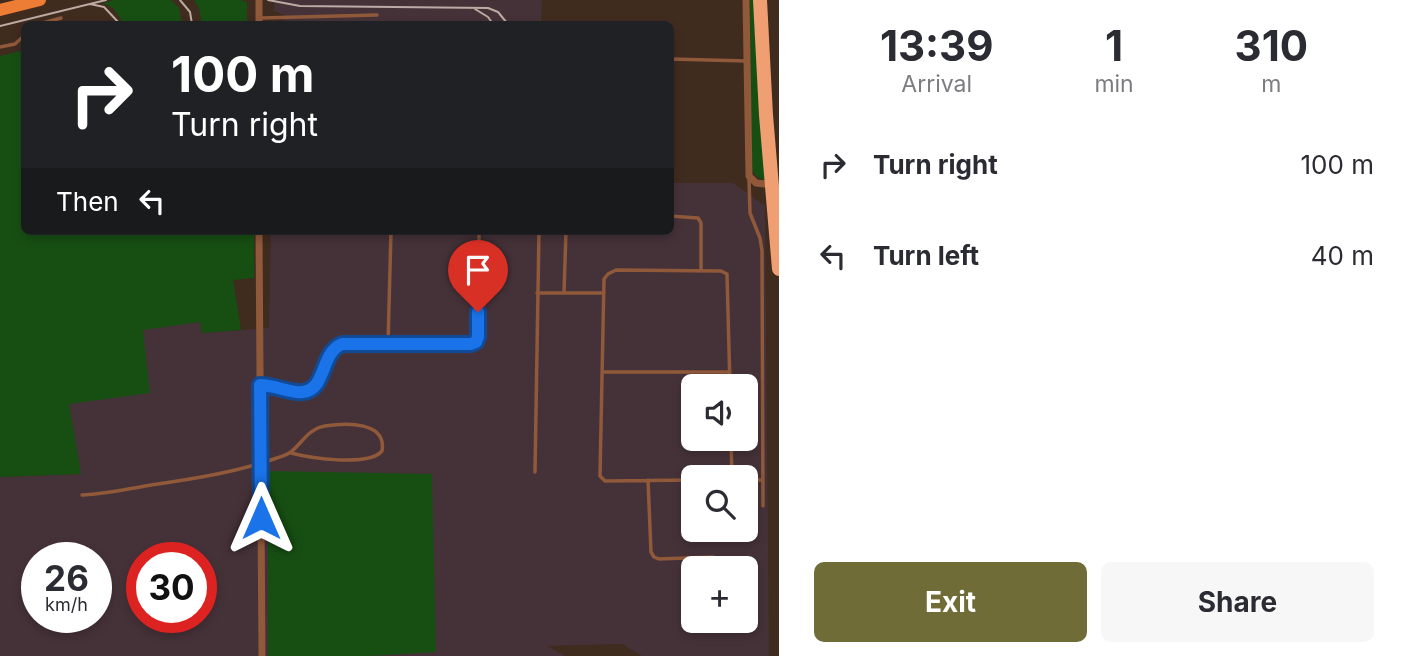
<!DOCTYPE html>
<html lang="en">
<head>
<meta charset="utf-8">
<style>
  body { margin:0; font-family:Inter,sans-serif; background:#f7f7f7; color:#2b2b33; height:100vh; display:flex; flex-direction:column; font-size:26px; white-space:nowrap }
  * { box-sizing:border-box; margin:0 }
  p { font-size:23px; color:#7c7c81 }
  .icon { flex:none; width:38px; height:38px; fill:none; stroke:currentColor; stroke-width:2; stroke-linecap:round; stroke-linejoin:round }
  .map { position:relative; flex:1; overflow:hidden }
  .side { display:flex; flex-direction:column; background:#fff; width:630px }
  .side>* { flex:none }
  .hud { position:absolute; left:21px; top:21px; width:653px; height:214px; border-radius:10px; box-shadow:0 4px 10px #0003; background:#202124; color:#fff; overflow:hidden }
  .controls { position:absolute; left:681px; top:374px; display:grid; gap:14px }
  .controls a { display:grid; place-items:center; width:77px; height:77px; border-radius:10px; background:#fff; box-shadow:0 4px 10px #0003; font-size:35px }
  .speed { position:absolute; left:21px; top:542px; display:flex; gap:14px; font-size:35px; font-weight:700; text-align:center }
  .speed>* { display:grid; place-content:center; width:91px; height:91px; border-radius:50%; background:#fff; box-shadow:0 4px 10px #0003; line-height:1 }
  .speed small { font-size:18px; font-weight:400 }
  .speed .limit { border:10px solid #d22; background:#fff; color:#111 }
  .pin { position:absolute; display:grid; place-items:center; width:60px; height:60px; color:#fff; margin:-72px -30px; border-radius:50% 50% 50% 0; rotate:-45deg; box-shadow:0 0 7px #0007 }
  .pin .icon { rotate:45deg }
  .me { position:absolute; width:77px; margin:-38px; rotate:0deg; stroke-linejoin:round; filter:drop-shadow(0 0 5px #0008) }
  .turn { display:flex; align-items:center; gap:24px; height:147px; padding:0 35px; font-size:32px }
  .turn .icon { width:91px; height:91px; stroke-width:2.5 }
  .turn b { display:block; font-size:49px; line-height:60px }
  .then { display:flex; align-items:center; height:66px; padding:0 35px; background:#0003; gap:14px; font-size:26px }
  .eta { display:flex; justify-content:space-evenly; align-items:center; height:119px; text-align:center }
  .eta b { font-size:42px; font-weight:700; line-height:49px }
  .button { display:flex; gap:14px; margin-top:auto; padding:14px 35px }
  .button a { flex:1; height:80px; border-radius:10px; background:#706c38; color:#fff; font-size:28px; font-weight:700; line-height:80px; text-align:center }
  .button a+a { background:#f7f7f7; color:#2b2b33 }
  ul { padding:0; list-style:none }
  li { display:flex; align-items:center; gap:21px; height:91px; padding:0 35px }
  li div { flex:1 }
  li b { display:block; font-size:26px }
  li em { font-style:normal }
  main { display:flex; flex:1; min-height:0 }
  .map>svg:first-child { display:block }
  .industrial { fill:#453238; fill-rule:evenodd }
  .green { fill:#174f13 }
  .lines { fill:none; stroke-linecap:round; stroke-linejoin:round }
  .service { stroke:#90593a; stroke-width:3.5 }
  .minor { stroke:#90593a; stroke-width:7 }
  .primary { stroke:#ed7c34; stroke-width:12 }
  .motorway { stroke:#f09f72; stroke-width:14 }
  .tram { stroke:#bbaba3; stroke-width:2 }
  .route-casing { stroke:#114b97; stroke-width:18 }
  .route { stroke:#1a73e8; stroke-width:12 }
</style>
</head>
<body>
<main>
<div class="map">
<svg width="779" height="656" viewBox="0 0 779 656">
  <rect width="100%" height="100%" fill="#402b1f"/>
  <path class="industrial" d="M274,0H542L541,24H281L284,23V15L274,11Z
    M670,183H733L765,206L769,656H642L622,644L547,646L565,656H0V477L81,474L68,404L143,329L200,322L203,333L269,328L271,231H670ZM693,387H746V439H693ZM693,478H746V530H693ZM37,558H96V618H37ZM142,558H201V618H142ZM693,569H746V621H693Z"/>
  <path class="green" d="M114,0H171L179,8L182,24H124L113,8L103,3Z
    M194,0H240L247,2V24H202L199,8Z
    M750,0H756L765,181L755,175L751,167Z
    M24,50V231H254V278L233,280L241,330L202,333L200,322L143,330L150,393L69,404L81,474L0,477V56Z
    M268,471L432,474L436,652L370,656H268Z"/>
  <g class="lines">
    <path class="service" d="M261,18L377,15
      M39,24L61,18
      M0,47L15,44L24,36
      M670,59L747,61
      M749,179L750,213L760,238L762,251L763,506
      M670,216L698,218L701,223V271
      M537,293H604
      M564,293L566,231
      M388,344L391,231
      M603,372H730
      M260,385C275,385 292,394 303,392C327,389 321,353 342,344H471L476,342L478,337L479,236
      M731,439L732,478
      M535,472L539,231
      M648,480L651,552L654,557L659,559L713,557L718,560L719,569
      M693,480L605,481L600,476L604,279L608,274L616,270L721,271L727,274L730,387
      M746,480H763
      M82,495C105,494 128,489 151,485C193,479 237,472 277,458C282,456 288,455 292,451C303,442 308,429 325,426C346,423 387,421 382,451C368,467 310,458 291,453"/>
    <path class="minor" d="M746,0L749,176L756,183L765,184
      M259,24V0
      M259,231L262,656"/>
    <path class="primary" d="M0,10L40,0"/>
    <path class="motorway" d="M760,0L766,115L779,269"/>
    <path class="tram" d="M180,0L190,12L192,24
      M268,0L300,6L488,8L498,12L507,23
      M90,4L104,7L120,24
      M475,9L488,17L493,24
      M0,26L106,0"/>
  </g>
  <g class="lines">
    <g class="route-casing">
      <path id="route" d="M261,518L260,385C275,385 292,394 303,392C327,389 320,353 342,344H471L476,342L478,337V312"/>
    </g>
    <use href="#route" class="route"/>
  </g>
</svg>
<div class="controls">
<a><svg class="icon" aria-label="sound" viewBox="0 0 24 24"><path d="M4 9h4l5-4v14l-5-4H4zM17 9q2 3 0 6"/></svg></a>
<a><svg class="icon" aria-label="search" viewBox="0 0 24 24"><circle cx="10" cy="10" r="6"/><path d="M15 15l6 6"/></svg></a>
<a>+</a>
</div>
<div class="speed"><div>26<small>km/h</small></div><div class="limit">30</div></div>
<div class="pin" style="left:478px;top:312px;background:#d93025"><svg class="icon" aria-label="arrive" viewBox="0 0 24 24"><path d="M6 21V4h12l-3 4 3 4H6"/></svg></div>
<svg class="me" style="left:261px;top:518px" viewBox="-20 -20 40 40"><path d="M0-17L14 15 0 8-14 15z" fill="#1a73e8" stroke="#fff" stroke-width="4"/></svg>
<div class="hud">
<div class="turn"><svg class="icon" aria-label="right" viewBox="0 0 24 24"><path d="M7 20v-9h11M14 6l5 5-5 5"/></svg><div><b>100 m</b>Turn right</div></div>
<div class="then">Then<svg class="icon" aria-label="left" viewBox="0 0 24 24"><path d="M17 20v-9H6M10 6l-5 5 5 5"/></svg></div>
</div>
</div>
<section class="side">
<div class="eta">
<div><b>13:39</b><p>Arrival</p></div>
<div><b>1</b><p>min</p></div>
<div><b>310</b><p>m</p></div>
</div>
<ul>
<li><svg class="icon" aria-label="right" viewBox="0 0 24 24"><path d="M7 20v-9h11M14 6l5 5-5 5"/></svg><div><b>Turn right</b></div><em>100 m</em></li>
<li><svg class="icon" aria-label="left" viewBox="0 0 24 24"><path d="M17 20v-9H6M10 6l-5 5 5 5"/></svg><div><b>Turn left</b></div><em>40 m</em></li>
</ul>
<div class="button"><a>Exit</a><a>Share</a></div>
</section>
</main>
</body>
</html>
